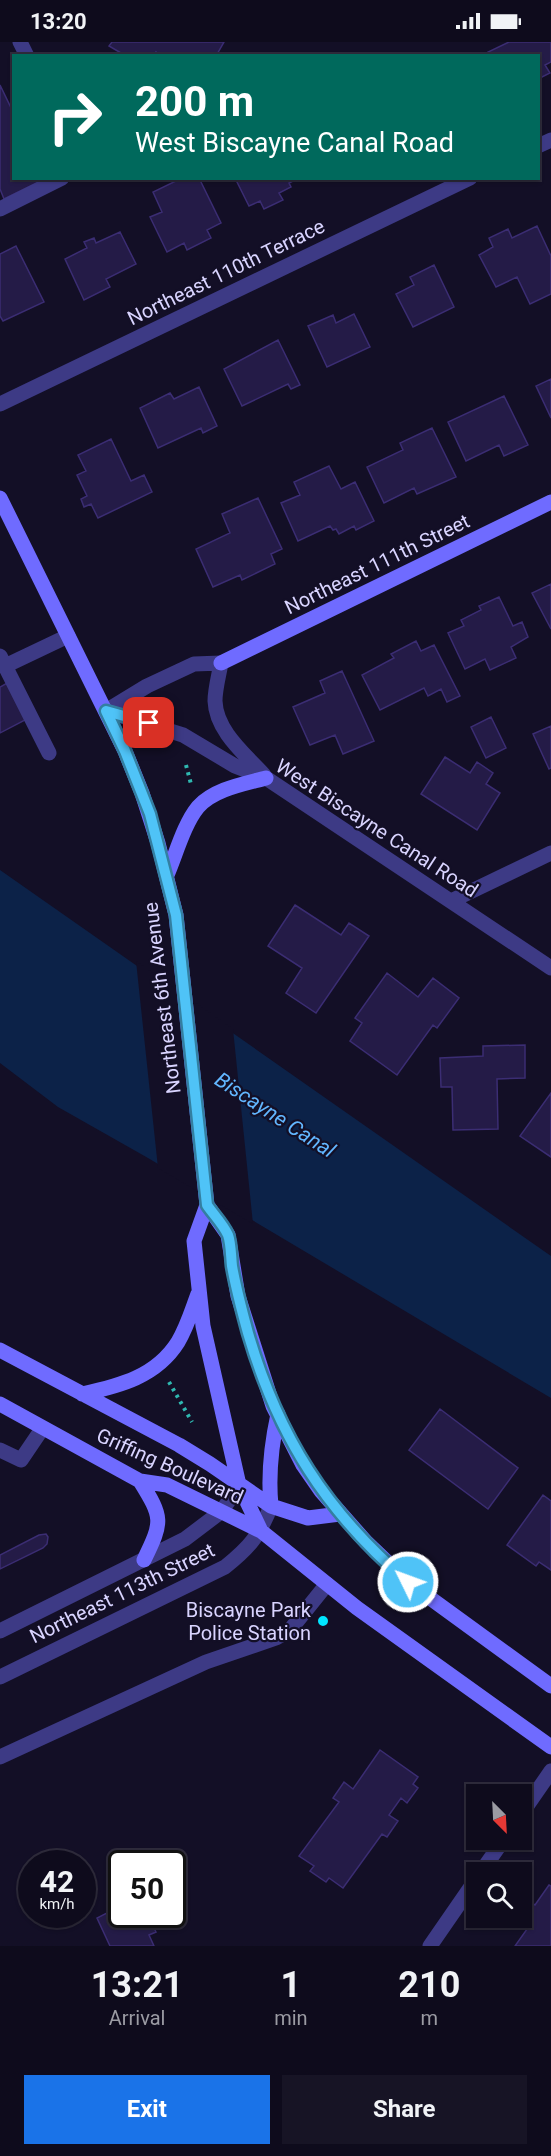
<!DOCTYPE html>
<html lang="en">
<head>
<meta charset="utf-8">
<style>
  body { margin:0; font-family:Roboto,sans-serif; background:#171425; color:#f1f3f6; height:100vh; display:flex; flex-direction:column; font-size:22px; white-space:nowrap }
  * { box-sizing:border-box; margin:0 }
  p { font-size:20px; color:#9b9ba3 }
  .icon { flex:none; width:33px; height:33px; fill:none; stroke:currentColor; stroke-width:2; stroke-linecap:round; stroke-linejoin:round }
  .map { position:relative; height:1904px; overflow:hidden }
  .details { display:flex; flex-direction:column; background:#0e0b1c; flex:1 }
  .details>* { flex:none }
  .banner { position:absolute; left:12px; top:12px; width:528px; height:126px; border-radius:0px; box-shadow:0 2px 4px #0004,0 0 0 2px #2e2b3b; background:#00695c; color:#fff; overflow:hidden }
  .needle { width:39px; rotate:156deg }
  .controls { position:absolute; left:466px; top:1742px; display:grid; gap:12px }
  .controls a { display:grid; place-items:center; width:66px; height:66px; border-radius:0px; background:#0e0b1c; box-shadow:0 2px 4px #0004,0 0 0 2px #2e2b3b; font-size:30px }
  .speed { position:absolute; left:18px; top:1808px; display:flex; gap:12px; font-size:30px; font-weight:700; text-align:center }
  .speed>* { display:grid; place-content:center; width:78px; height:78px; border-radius:50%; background:#0e0b1c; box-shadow:0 2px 4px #0004,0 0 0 2px #2e2b3b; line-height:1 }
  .speed small { font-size:15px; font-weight:400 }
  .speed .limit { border:3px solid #111; border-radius:9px; background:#fff; color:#111 }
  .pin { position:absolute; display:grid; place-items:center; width:51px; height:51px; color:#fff; margin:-26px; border-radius:12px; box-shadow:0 3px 9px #0006 }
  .me { position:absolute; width:66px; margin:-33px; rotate:312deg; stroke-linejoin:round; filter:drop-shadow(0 0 4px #0008) }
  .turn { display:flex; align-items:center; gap:21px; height:126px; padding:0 24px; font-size:27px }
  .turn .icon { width:78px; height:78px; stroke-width:2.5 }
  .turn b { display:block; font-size:42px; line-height:51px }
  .eta { display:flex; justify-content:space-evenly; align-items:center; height:102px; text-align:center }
  .eta b { font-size:36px; font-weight:700; line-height:42px }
  .button { display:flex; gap:12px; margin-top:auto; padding:12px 24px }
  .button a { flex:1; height:69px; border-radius:0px; background:#1a73e8; color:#fff; font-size:24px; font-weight:700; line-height:69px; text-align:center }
  .button a+a { background:#171425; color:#f1f3f6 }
  .status { display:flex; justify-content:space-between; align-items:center; height:42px; padding:0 30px; background:#0e0b1c; direction:ltr }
  .status svg { height:16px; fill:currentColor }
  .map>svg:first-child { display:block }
  .water { fill:#0c2248 }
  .pier { fill:#130f26 }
  .building { fill:#241b47; stroke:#3b2d73; stroke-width:1.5 }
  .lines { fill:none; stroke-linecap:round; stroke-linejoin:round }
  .path { stroke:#2fb8b0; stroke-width:4; stroke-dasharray:3 4.5; stroke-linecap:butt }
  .lane { stroke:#3d3a85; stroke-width:15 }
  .street { stroke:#3d3a85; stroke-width:15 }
  .secondary { stroke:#6f6bff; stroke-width:15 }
  .route-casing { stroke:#337fa1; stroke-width:15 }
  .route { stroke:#4fc3f7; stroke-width:10 }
  .poi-dot { fill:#00e5ff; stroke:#130f26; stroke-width:2 }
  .labels { text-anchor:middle; stroke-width:4.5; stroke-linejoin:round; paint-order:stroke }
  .street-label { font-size:20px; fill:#d9d4ff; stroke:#130f26 }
  .poi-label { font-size:20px; fill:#d9d4ff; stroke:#130f26; text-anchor:end }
  .water-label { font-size:21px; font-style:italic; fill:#62b6ff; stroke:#130f26 }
</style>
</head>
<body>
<div class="status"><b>13:20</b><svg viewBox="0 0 49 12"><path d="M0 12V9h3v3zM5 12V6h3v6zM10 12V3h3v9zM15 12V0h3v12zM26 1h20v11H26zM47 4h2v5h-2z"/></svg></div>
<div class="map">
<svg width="551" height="1904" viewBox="0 0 551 1904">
  <rect width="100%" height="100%" fill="#130f26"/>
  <path class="water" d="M0,828L551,1214V1356L148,1116L58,1065L0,1021Z"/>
  <path class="pier" d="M136,919L233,987L253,1182L158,1126Z"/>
  <path class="building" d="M112,0H224L216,14H162L156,10L155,14H126L109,4Z
    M509,0H551V20L545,23L550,31L538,37V14H490L488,10Z
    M0,43L14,72V136H47L4,157L0,147Z
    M182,136H199L221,181L207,188L211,196L187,208L184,201L167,210L150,175L162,170L153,150Z
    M235,136H299L289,141L291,145L279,151L283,158L264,167L260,159L249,164Z
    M537,184L551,214V252L530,262L517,235L496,245L479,213L493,205L489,196L508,187L512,196Z
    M120,190L136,222L106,237L110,245L84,258L65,217L87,206L84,200L94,196L96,201Z
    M16,204L44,260L3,279L0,274V212Z
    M434,223L454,265L413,285L396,252L414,243L410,235Z
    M354,272L370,305L327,325L308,284L333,273L336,281Z
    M278,298L300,343L291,347L288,342L242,364L224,327Z
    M551,337V376L536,344Z
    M199,345L217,384L203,391L201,386L158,406L140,366L170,351L174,357Z
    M504,354L528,403L504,414L499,403L466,419L448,380Z
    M432,386L456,435L417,452L414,446L384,461L367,425L403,408L400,401Z
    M111,397L131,439L144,433L152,450L98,476L91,462L84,465L81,457L87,454L77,433L86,429L78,413Z
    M329,424L341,447L355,440L374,479L356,488L354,484L339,492L336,487L333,488L330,484L298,499L281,461L300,453L294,440Z
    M258,456L282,507L271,512L275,522L242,538L240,533L213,545L196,507L230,491L222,472Z
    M551,542V587L532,551Z
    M499,555L513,584L522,580L528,595L511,605L516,616L490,628L485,617L465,627L448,591L464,584L461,578L481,568L479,564Z
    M416,599L421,609L434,603L460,654L447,660L441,647L428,654L424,646L380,668L362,633L394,616L391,612Z
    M342,629L374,699L343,712L335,693L310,703L293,665L325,651L320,639Z
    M9,640L27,677L0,691V645Z
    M491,675L506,706L486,716L471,685Z
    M551,684V726L549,727L533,692Z
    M445,715L470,731L477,720L493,731L486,742L500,751L477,788L421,752Z
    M295,863L341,893L349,881L369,894L316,971L286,951L302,926L268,904Z
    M387,931L418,955L433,936L459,956L437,986L433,983L397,1033L350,999L362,981L355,976Z
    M525,1003V1036L497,1037L498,1087L453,1088L452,1045H441L440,1016L483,1014V1004Z
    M551,1051V1115L520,1094Z
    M440,1367L518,1426L488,1467L409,1408Z
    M543,1453L551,1459V1528L539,1520L536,1524L507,1503Z
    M46,1492L48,1495L47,1502L43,1506L0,1527V1513L39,1493Z
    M380,1708L418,1735L413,1742L418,1746L407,1761L401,1756L389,1773L398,1779L387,1795L382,1792L343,1846L329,1836L326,1840L310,1829L314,1824L299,1814L339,1760L333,1756L344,1740L353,1747Z
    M549,1843L551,1844V1904H515L530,1883L519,1875H522V1871L530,1860L535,1863Z
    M122,1854V1872H147L156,1890L149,1893L154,1904H110L97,1876L115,1867L111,1859Z"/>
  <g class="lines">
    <path class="path" d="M186,723L191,742
      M169,1340L192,1380"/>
    <path class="lane" d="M20,0L27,14
      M0,167L62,136
      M0,614L49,711
      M5,624L68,594
      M0,1408L21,1418L42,1387
      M0,1715L206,1620L276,1596L290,1588L327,1542"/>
    <path class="street" d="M538,104L551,98
      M0,362L470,136
      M106,669L183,693L235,724L266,736L551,926
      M106,669L147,644L194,622L221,621C219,633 215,647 215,659C216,689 245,712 264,733
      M451,859L551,811
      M0,1589L185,1497L222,1469L239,1443
      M0,1635L225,1525C250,1505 259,1494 271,1464
      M522,1771L551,1729
      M481,1830L504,1797
      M430,1904L477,1836"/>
    <path class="secondary" d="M0,456L125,709L142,751L158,801L176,873L207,1163L194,1199L203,1284L239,1443L261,1489L357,1566L551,1705
      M221,621L551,460
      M167,833C176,812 184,782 198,765C214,747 244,742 266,736
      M207,1163L228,1193L238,1254L273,1364L303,1423L321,1449L366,1500L408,1540L551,1644
      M0,1308L179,1403L210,1422L271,1464L308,1476L340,1472
      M82,1352C119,1344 156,1335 178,1300C187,1285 192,1268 198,1252
      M0,1362L140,1439L167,1443L261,1489
      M140,1439C163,1476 163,1479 144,1518
      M271,1464C268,1433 271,1404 278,1372"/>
  </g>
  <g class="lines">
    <g class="route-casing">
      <path id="route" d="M149,681L106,669L125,709L150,772L176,873L207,1163C213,1172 223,1182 228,1193C231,1201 231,1215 232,1224C236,1247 242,1269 248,1291C278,1394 326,1470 408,1540"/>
    </g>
    <use href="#route" class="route"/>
  </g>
  <circle class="poi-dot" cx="323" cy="1579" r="6"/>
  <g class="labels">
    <g class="street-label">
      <text transform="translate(226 230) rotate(-26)" y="7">Northeast 110th Terrace</text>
      <text transform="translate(377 522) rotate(-26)" y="7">Northeast 111th Street</text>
      <text transform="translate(377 786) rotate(33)" y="7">West Biscayne Canal Road</text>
      <text transform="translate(162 956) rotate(-97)" y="7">Northeast 6th Avenue</text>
      <text transform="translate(170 1424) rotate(24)" y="7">Griffing Boulevard</text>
      <text transform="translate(122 1551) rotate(-26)" y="7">Northeast 113th Street</text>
    </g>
    <g class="poi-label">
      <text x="311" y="1575">Biscayne Park<tspan x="311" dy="23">Police Station</tspan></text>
    </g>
    <g class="water-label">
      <text transform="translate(275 1073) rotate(33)" y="7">Biscayne Canal</text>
    </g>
  </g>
</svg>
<div class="controls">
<a><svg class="needle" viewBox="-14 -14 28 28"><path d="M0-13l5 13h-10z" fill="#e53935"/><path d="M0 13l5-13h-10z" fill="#9b9ba3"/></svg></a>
<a><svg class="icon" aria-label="search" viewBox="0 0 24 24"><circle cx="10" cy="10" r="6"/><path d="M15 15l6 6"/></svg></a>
</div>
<div class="speed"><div>42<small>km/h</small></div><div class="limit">50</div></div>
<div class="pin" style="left:149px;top:681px;background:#d93025"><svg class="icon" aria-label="arrive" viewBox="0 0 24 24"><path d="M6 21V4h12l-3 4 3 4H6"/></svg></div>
<svg class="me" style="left:408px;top:1540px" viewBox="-20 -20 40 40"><circle r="17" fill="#4fc3f7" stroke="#fff" stroke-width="3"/><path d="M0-11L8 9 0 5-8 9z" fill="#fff"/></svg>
<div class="banner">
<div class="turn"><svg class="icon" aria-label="right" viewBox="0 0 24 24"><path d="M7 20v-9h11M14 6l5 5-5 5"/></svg><div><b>200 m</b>West Biscayne Canal Road</div></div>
</div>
</div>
<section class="details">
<div class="eta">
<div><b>13:21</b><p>Arrival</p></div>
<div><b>1</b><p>min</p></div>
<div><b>210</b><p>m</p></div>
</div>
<div class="button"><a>Exit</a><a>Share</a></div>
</section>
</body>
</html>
